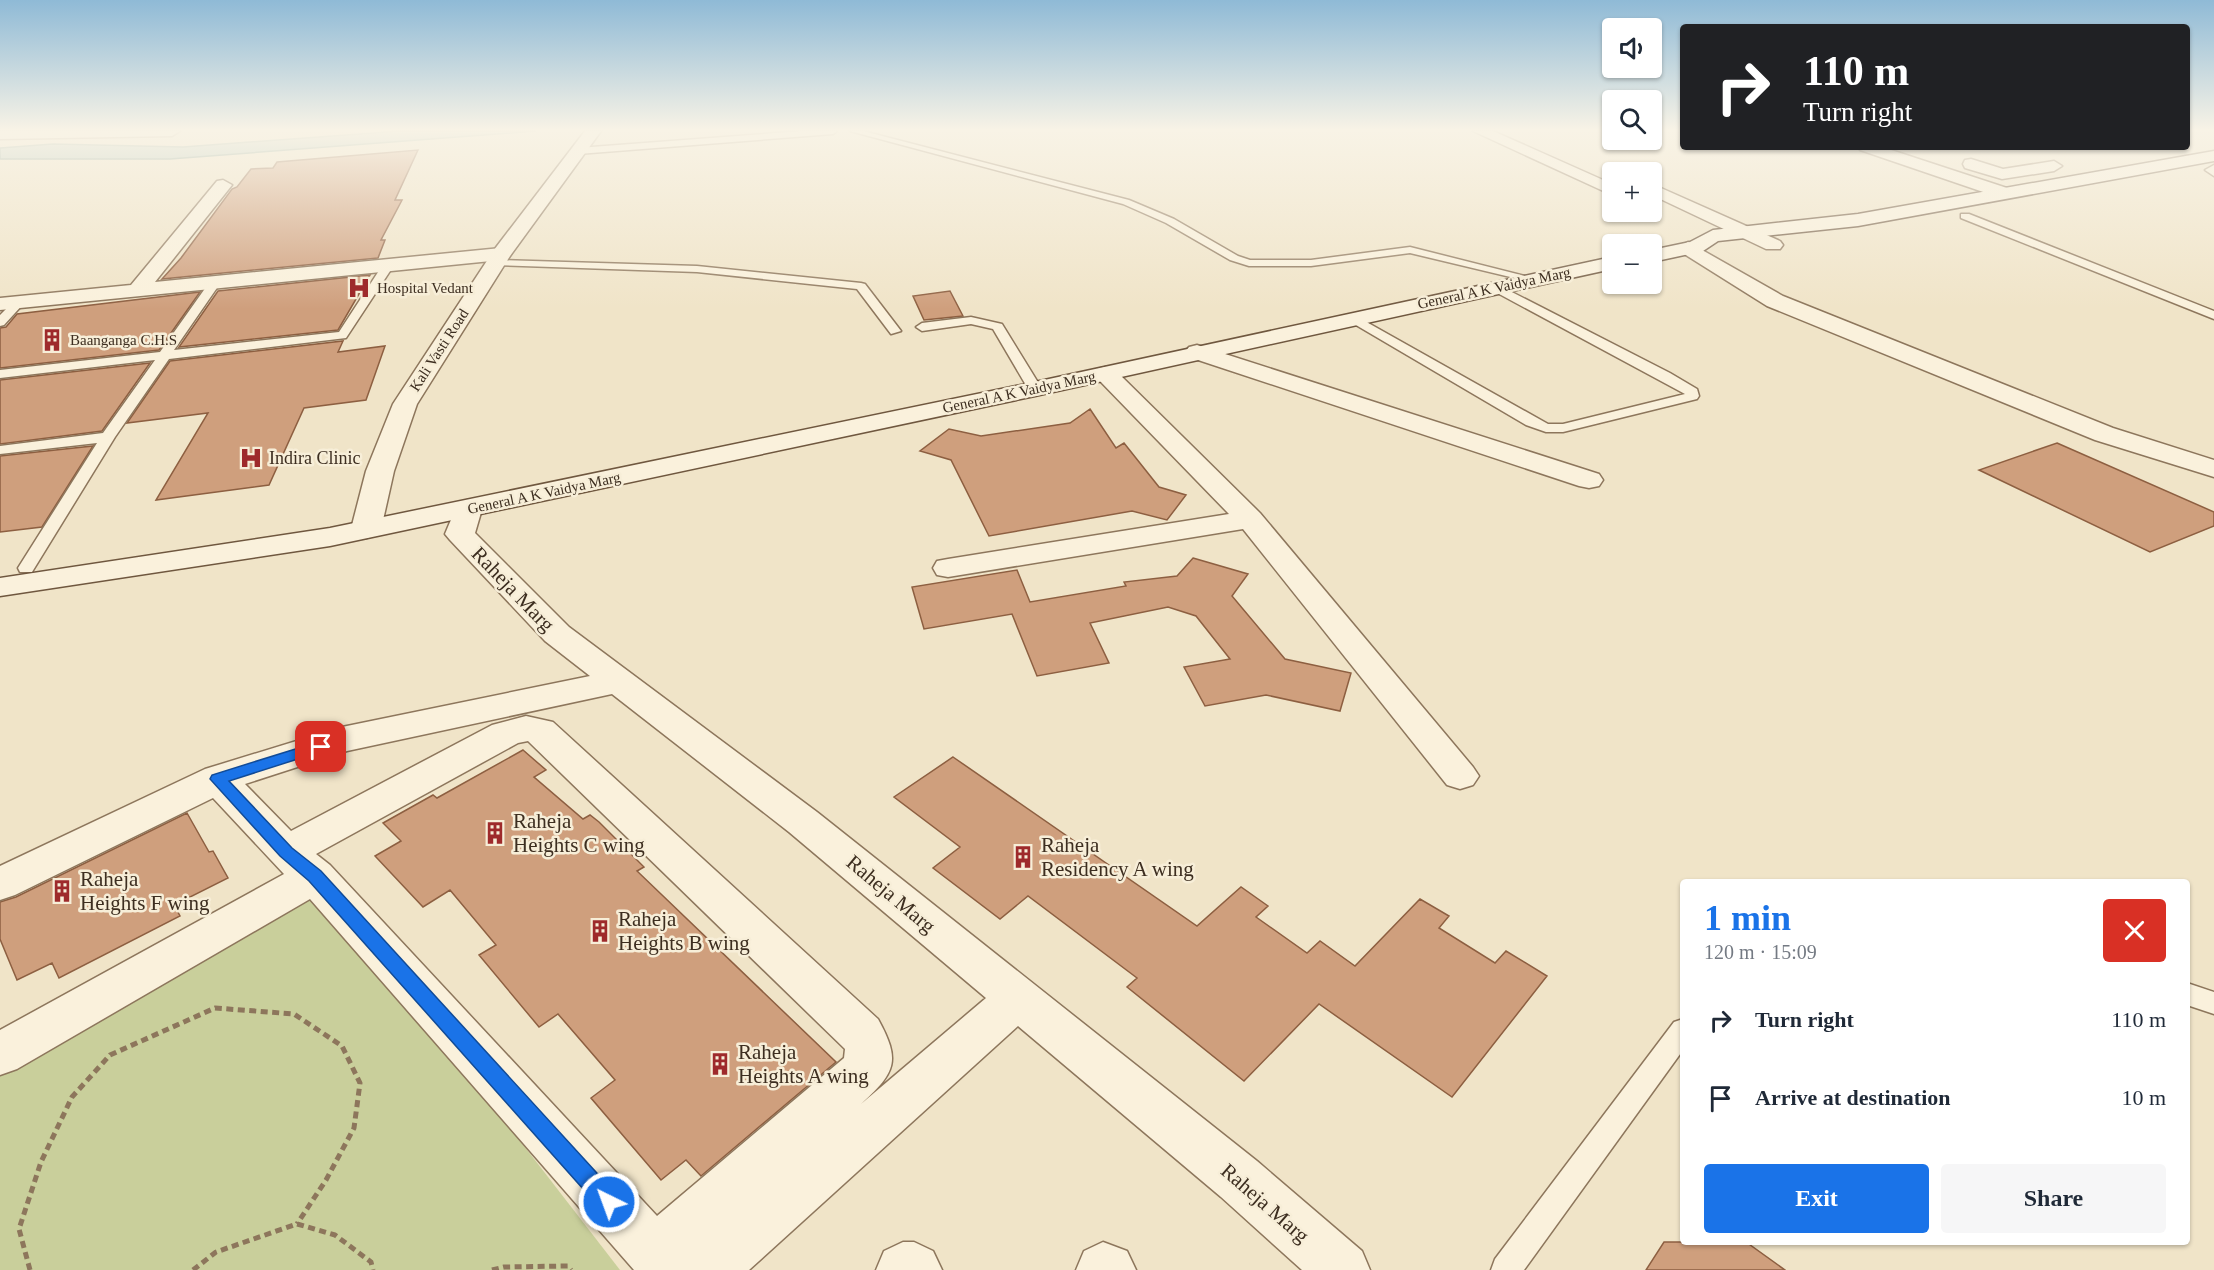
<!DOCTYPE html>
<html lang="en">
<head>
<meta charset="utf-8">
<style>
  body { margin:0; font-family:"Times New Roman",serif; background:#f6f6f7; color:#1f2937; height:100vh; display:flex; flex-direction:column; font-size:22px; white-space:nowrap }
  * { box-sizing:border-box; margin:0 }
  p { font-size:20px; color:#747a83 }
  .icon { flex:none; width:33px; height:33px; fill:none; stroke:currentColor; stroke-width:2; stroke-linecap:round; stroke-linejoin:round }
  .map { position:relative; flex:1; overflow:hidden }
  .side { position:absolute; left:1680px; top:879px; width:510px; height:366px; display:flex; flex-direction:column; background:#fff; border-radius:6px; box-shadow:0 2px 4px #0004 }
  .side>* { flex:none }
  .guide { position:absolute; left:1680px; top:24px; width:510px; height:126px; border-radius:6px; box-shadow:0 2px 4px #0004; background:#202124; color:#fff; overflow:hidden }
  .tools { position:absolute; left:1602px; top:18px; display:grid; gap:12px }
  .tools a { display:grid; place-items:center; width:60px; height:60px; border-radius:6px; background:#fff; box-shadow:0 2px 4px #0004; font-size:30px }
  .pin { position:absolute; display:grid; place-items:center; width:51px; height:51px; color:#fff; margin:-26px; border-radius:12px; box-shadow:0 3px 9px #0006 }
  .me { position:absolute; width:66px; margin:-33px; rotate:318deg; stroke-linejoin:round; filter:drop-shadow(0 0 4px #0008) }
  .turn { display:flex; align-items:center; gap:21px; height:126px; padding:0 24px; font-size:27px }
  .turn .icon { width:78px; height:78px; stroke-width:2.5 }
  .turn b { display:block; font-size:42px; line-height:51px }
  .round { display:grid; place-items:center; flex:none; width:63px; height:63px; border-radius:6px; background:#f6f6f7 }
  .overview { display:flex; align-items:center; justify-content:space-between; height:102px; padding:0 24px }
  h1 { font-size:36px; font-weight:700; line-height:45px; color:#1a73e8 }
  .cta { display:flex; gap:12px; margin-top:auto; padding:12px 24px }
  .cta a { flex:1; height:69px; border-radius:6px; background:#1a73e8; color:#fff; font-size:24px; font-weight:700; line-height:69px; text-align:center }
  .cta a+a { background:#f6f6f7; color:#1f2937 }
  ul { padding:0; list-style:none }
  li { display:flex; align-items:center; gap:18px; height:78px; padding:0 24px }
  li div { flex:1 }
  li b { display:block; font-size:22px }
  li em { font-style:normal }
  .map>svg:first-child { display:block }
  .green { fill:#c9cf9b }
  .water { fill:#a9c4bc; stroke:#6f938a; stroke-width:1.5 }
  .building { fill:#cf9f7d; stroke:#8d5f41; stroke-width:1.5 }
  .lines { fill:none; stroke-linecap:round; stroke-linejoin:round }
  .service-casing { stroke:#8d765c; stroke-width:3 }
  .minor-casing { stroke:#8d765c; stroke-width:3 }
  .tertiary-casing { stroke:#8d765c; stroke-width:3 }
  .secondary-casing { stroke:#6f573f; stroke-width:3 }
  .path { stroke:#8d765c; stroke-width:5; stroke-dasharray:7 4.5; stroke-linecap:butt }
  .service { fill:#faf1dc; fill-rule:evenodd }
  .minor { fill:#faf1dc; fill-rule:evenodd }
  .tertiary { fill:#faf1dc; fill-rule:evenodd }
  .secondary { fill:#faf1dc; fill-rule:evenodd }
  .route { fill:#1a73e8; stroke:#114b97; stroke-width:1.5 }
  .labels { text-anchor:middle; stroke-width:5; stroke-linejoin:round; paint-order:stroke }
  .far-poi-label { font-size:15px; fill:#3d2e20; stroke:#f7eed8; text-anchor:start }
  .far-street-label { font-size:15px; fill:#3d2e20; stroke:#f7eed8 }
  .poi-label { font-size:18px; fill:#3d2e20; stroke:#f7eed8; text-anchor:start }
  .near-street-label { font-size:21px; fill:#3d2e20; stroke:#f7eed8 }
  .near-poi-label { font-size:21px; fill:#3d2e20; stroke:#f7eed8; text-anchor:start }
</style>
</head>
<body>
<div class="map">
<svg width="2214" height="1270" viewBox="0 0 2214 1270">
  <rect width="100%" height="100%" fill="#f0e4c8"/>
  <path class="green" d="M315,876L620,1270H0V1034Z"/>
  <path class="water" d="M400,131H536L170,159H0V148L53,144L183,147Z"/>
  <path class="building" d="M418,150L395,200H402L381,240H385L378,258L162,279L181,258L232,189L237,187L251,169L273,168L277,162Z
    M370,275L338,330L179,347L218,291Z
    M950,291L963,316L924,320L913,296Z
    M200,292L159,350L0,368V328L6,327L17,314Z
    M343,341L338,352L385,346L366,400L304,408L269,485L156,500L208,413L127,423L170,361Z
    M150,363L102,431L0,444V380Z
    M1090,409L1116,448L1124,443L1159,487L1186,495L1167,520L1132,511L989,536L951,460L920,451L949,429L981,436L1070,423Z
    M2057,443L2214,512V526L2150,552L1979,470Z
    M93,446L42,527L0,532V456Z
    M1193,558L1248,574L1232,596L1285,659L1351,673L1340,711L1266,695L1205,706L1184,667L1230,659L1196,616L1168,607L1090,623L1109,663L1037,676L1012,614L924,629L912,587L1017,570L1030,602L1126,586L1124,582L1177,576Z
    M523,750L546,770L534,777L583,819L590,815L599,822L644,867L637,871L836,1062L701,1176L686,1160L661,1180L591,1098L615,1080L558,1014L539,1027L479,955L496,945L450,890L423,907L375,856L401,841L383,823L433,795L437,798Z
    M953,757L1197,926L1241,887L1268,906L1256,917L1307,953L1320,941L1355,966L1420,899L1449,916L1439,928L1495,963L1506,951L1547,976L1452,1097L1319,1004L1244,1081L1127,987L1137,978L1028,896L1000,919L933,868L960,847L894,797Z
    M187,813L209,852L213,851L228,878L174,905L180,916L59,978L52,963L17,980L0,939V902L16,897Z
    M1664,1242H1746L1785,1270H1646Z"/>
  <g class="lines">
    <g class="service-casing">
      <path id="service" d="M803,131H837L833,134L578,154L574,151L578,148Z
        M850,131H863L1129,200L1174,219L1238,256L1250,260H1311L1410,247L1537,279L1531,282L1410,253L1311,266H1249L1230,260L1166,223L1123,204Z
        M1961,214H1969L2214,311V319L1961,218Z
        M496,260L697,266L861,283L865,284L901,331L891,334L857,289L697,272L492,265V261Z
        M388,262L394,265L346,338L169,359L115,437L32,572H20L18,568L97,443L0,454V446L103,433L155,360L0,378V370L160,352L211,280L215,279L221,282L174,350L339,332L384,263Z
        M1490,285H1498L1670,373L1697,389L1699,396L1697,399L1563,432H1546L1526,425L1344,318L1354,315L1548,424H1563L1685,394L1490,289Z
        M15,300L25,302L4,325L0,326V315Z
        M971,317L1002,324L1042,389L1040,392H1030L993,329L971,324L922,331L916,327L922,323Z
        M2187,983L2214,992V1014L2187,1005Z
        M1683,1019V1050L1524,1270H1491L1495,1259L1674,1022Z"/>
    </g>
    <g class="minor-casing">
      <path id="minor" d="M1858,147H1882L2010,189L2013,193L2010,197H1998L1860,150Z
        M1971,159L2003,169L2054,161L2062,166L2054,171L2002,179L1965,168L1963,164L1965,160Z
        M2214,165V176L2205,170Z
        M223,180L232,185L155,282L501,248L508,250L511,254L508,258L501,260L0,310V298L131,285L217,181Z
        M1688,242L1783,296L2113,428L2214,460V477L2095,440L1767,306L1681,252L1678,248Z
        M1197,345L1599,474L1603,480L1599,486L1589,488L1579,486L1189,357L1185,352L1189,347Z
        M1106,367L1114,369L1260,513L1473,767L1479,776L1473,785L1460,789L1447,785L1243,529L948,577L937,575L933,568L937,561L948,559L1229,514L1098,379L1094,374L1098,369Z
        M468,500L478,503L482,509L475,533L569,627L817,812L1257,1161L1362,1251L1370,1270H1302L1221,1197L1018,1026L749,1270H634L310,899L17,1069L0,1075V1030L284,874L213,798L15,895L0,900V866L205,769L342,727L590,676L545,641L450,540L445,534L458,503ZM612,694L789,832L986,998L861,1104C896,1072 901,1061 878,1019L553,722L526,716L492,725L291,831L245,784L347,751ZM528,741L845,1049L844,1058L657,1216L330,865L316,854L518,743Z
        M903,1242H914L933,1251L942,1270H876L884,1251Z
        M1103,1242L1127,1251L1136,1270H1076L1084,1251Z"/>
    </g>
    <g class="tertiary-casing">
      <path id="tertiary" d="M0,131H180L172,136L0,139Z
        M585,131H601L510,256L417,404L394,471L381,529L376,535L366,538L356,535L351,529L366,471L393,404L494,250Z
        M1473,131H1493L1612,184V195Z
        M1652,184L1780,241L1783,245L1780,249H1766L1652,195Z"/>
    </g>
    <g class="secondary-casing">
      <path id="secondary" d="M2214,151V161L1858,226L1718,241L1703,251L1652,262V250L1690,242L1713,230L1858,214Z
        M1612,257V269L1035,396L330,546L0,596V578L330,528L1035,382Z"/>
    </g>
    <path class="path" d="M30,1270L19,1229L41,1162L72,1097L110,1055L215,1008L294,1014L342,1046L360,1083L354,1128L326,1180L297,1224
      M193,1270L216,1252L297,1224L335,1235L371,1262L373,1270
      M492,1270L504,1267L568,1266L571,1270"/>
    <use href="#service" class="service"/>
    <use href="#minor" class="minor"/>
    <use href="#tertiary" class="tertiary"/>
    <use href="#secondary" class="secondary"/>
  </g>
  <linearGradient id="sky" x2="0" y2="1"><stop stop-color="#8fbad6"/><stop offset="0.42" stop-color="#f8f3e6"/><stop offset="1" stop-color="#f8f3e6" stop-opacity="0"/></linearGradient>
  <rect width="2214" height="309" fill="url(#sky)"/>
  <path class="route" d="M321,741L329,747L326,750L229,781L292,848L321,871L616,1194L619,1202L616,1209L609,1212L601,1209L309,881L280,856L210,779L212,775Z"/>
  <defs>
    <g id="hospital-bare" transform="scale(1.8)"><path d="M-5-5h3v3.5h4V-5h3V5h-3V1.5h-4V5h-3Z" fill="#9e2a2b" stroke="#f7eed8" stroke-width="2.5" paint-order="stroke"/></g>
    <g id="building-bare" transform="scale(1.8)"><path d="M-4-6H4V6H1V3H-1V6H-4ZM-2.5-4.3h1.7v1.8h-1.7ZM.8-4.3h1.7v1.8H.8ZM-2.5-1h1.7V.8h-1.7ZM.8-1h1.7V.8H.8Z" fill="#9e2a2b" stroke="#f7eed8" stroke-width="2.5" paint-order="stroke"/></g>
  </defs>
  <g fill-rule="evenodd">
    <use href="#hospital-bare" x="359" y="288"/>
    <use href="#building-bare" x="52" y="340"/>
    <use href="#hospital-bare" x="251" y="458"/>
    <use href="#building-bare" x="495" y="833"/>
    <use href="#building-bare" x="1023" y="857"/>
    <use href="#building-bare" x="62" y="891"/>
    <use href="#building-bare" x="600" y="931"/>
    <use href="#building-bare" x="720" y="1064"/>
  </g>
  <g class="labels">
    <g class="far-poi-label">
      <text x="377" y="293">Hospital Vedant</text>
      <text x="70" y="345">Baanganga C.H.S</text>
    </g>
    <g class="far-street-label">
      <text transform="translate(1494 288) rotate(-12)" y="5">General A K Vaidya Marg</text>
      <text transform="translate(439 350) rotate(-57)" y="5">Kali Vasti Road</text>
      <text transform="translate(1019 392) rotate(-12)" y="5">General A K Vaidya Marg</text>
      <text transform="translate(544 493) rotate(-12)" y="5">General A K Vaidya Marg</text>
    </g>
    <g class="poi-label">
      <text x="269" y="464">Indira Clinic</text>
    </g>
    <g class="near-street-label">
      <text transform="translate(513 589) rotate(46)" y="7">Raheja Marg</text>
      <text transform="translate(891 894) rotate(40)" y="7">Raheja Marg</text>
      <text transform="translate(1265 1203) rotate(41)" y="7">Raheja Marg</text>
    </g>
    <g class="near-poi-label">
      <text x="513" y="828">Raheja<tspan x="513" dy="24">Heights C wing</tspan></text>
      <text x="1041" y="852">Raheja<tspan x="1041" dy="24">Residency A wing</tspan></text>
      <text x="80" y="886">Raheja<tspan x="80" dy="24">Heights F wing</tspan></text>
      <text x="618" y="926">Raheja<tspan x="618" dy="24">Heights B wing</tspan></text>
      <text x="738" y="1059">Raheja<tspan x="738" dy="24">Heights A wing</tspan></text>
    </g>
  </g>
</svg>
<div class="tools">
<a><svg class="icon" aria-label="sound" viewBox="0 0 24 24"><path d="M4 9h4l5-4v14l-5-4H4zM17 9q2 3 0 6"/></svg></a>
<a><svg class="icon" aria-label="search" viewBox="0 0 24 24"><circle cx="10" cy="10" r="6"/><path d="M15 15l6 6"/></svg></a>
<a>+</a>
<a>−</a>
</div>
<div class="pin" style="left:321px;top:747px;background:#d93025"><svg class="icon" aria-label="arrive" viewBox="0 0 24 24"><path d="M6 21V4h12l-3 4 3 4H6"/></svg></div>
<svg class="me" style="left:609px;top:1202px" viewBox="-20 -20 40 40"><circle r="17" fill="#1a73e8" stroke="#fff" stroke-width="3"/><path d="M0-11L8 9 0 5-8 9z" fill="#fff"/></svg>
<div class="guide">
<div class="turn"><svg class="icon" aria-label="right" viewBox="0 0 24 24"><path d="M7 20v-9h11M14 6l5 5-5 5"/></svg><div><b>110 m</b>Turn right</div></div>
</div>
<section class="side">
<div class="overview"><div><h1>1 min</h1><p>120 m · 15:09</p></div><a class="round" style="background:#d93025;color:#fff"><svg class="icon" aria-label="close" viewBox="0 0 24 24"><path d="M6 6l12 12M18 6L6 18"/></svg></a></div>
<ul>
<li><svg class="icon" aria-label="right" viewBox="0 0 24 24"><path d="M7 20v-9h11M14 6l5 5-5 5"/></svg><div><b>Turn right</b></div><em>110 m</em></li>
<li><svg class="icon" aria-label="arrive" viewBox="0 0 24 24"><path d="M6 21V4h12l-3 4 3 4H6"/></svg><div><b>Arrive at destination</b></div><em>10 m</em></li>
</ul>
<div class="cta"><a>Exit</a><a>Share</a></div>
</section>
</div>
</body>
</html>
